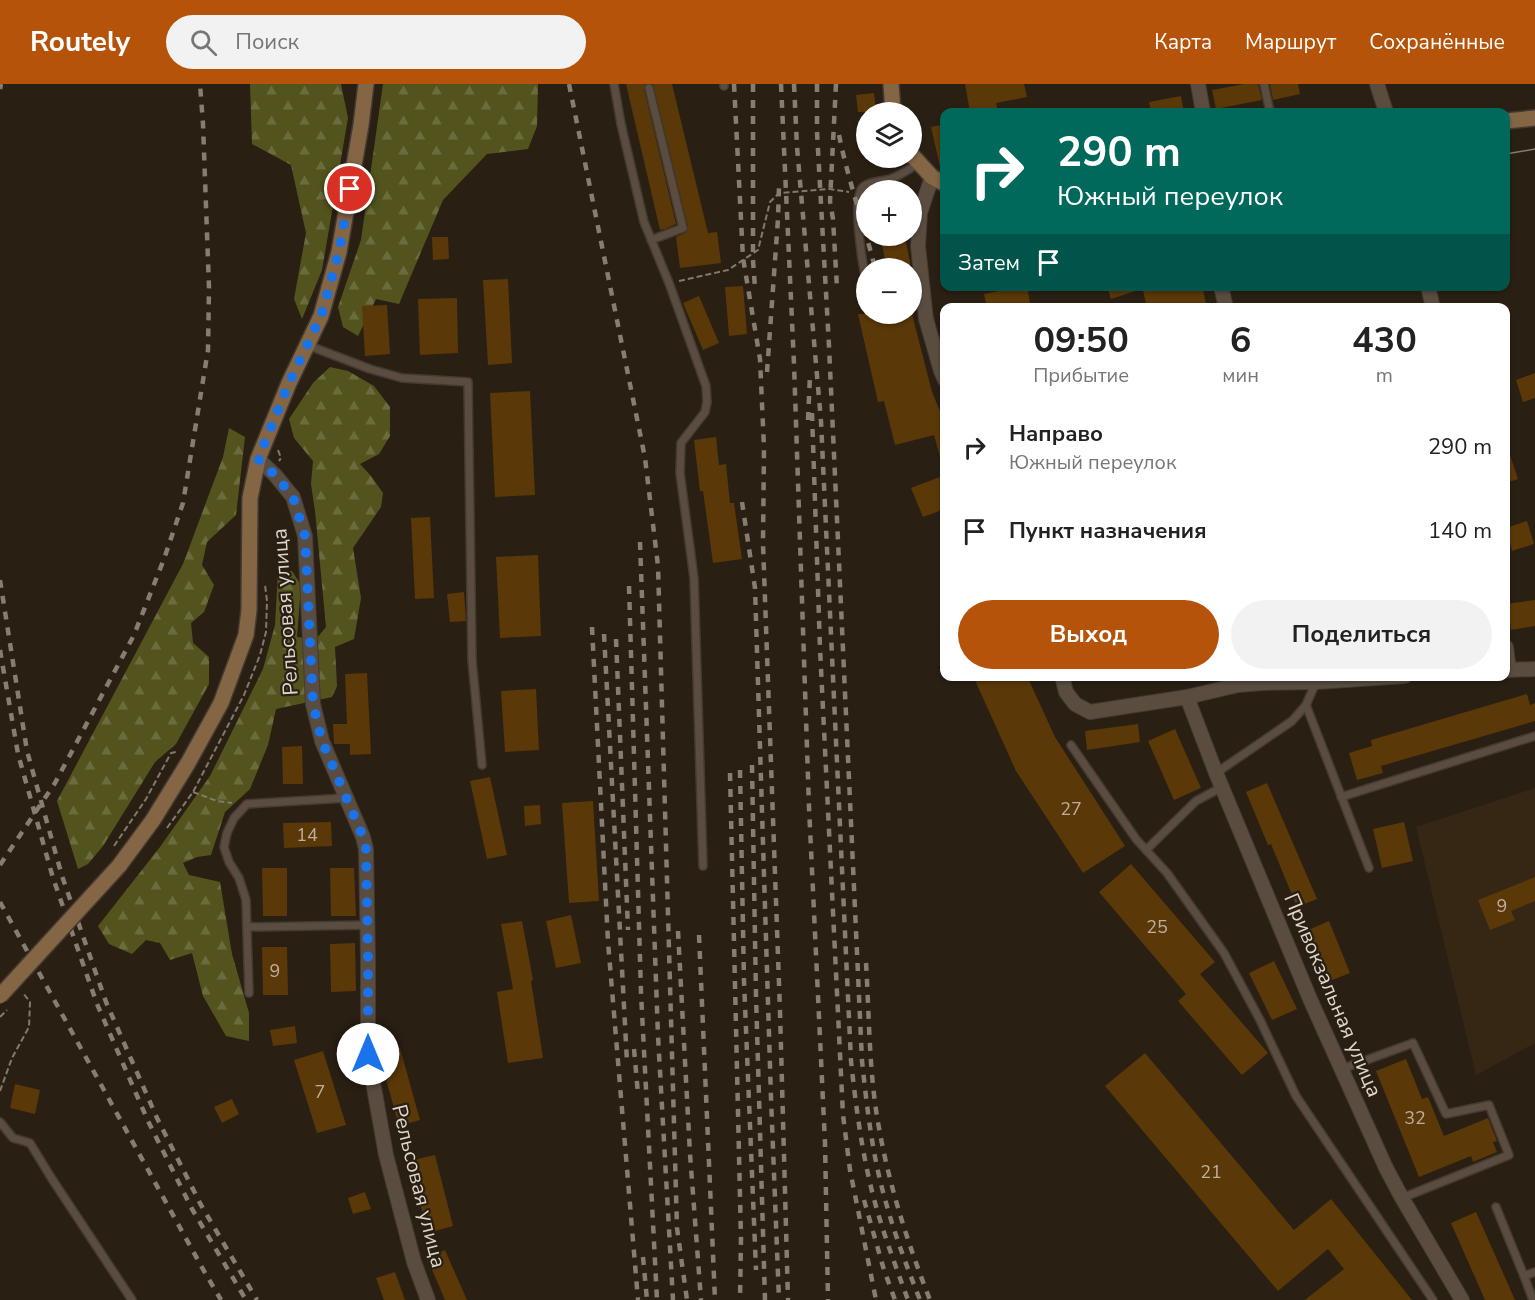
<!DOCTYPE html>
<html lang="ru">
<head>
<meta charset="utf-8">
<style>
  body { margin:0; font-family:"Nunito Sans",sans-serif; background:#f2f2f2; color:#222; height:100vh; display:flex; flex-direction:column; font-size:22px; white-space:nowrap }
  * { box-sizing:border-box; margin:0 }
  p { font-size:20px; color:#767676 }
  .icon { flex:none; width:33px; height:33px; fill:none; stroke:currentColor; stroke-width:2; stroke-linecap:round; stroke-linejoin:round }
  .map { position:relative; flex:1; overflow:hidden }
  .sheet { position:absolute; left:940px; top:219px; width:570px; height:378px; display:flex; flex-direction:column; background:#fff; border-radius:12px; box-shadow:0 2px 4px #0004 }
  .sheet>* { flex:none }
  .top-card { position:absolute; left:940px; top:24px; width:570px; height:183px; border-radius:12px; box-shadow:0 2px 4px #0004; background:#00695c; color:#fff; overflow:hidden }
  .controls { position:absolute; left:856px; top:18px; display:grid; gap:12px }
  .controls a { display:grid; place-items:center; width:66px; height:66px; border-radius:50%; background:#fff; box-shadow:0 2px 4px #0004; font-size:30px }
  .pin { position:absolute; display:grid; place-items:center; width:51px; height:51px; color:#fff; margin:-26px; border:3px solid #fff; border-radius:50%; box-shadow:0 2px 6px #0007 }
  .me { position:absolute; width:66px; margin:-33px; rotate:0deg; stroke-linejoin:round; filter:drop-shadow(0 0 4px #0008) }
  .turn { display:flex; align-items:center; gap:21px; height:126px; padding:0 18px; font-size:27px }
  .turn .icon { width:78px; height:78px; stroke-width:2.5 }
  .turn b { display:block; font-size:42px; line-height:51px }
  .then { display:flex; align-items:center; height:57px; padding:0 18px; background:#0003; gap:12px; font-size:22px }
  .eta { display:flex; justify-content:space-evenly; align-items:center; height:102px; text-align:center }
  .eta b { font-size:36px; font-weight:700; line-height:42px }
  .action { display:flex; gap:12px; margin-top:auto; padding:12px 18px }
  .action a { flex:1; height:69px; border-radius:36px; background:#b45309; color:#fff; font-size:24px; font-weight:700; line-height:69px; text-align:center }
  .action a+a { background:#f2f2f2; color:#222 }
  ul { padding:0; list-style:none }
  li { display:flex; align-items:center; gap:18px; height:84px; padding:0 18px }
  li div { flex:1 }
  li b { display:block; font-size:22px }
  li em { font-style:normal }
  header { display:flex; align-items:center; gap:36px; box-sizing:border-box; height:84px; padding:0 30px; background:#b45309; color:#fff }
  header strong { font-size:28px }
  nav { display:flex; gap:33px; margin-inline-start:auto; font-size:21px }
  .search { width:420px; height:54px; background:#f2f2f2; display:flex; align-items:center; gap:15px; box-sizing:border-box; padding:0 21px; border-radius:33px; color:#767676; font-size:22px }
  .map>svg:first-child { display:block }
  .built { fill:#362715 }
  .forest { fill:url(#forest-firs) }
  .building { fill:#5a3808 }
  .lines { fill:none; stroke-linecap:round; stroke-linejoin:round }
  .lane-casing { stroke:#433a33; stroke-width:10 }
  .street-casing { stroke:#433a33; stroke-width:16 }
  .secondary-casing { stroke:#433a33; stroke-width:18 }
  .path { stroke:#82796f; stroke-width:2; stroke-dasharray:6 3; stroke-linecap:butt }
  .lane { stroke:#5a4d40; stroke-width:7 }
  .street { stroke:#5a4d40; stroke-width:14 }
  .secondary { stroke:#846645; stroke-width:15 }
  .tram { stroke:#867d73; stroke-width:1.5 }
  .rail { stroke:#867d73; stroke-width:4.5; stroke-dasharray:8 8; stroke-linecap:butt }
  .secondary-bridge-casing { stroke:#433a33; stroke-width:18; stroke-linecap:butt }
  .path-bridge { stroke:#82796f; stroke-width:2; stroke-dasharray:6 3; stroke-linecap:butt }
  .secondary-bridge { stroke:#846645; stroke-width:15 }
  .route { stroke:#1a73e8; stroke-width:10; stroke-dasharray:0 18 }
  .labels { text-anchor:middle; stroke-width:4.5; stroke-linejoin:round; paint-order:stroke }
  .number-label { font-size:18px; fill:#bdaf9d }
  .street-label { font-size:21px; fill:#ded7cf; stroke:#2a1f13 }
</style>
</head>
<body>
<header>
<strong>Routely</strong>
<div class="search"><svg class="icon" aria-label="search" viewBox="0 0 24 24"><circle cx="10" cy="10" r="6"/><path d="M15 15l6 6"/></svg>Поиск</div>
<nav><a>Карта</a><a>Маршрут</a><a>Сохранённые</a></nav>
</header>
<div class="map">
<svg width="1535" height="1216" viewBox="0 0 1535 1216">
  <defs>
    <pattern id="forest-firs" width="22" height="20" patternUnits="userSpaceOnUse" patternTransform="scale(1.5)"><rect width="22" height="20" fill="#53541d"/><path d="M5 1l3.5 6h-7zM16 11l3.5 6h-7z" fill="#6b6c3d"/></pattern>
  </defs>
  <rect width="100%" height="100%" fill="#2a1f13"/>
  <path class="built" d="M1535,704V959L1476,991L1416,743Z"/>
  <path class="forest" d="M250,0H341L348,34L322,186L302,235L294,215L306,149L291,81L252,60Z
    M383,0H538L537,42L528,65L487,70L443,116L399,220L376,215L358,252L343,243L338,223L361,156Z
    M330,283L348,287L374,302L390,323V352L379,370L360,380L371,392L383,409L381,423L353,464L361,514L354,555L335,563L337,602L332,613L276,625L268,661L250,705L225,728L211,771L197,773L183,779L189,791L220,798L232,870L249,929V957L226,952L203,912L192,869L170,876L160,859L146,856L132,870L109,860L98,842L160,763L210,692L263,585L275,541L278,488L292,487L301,501L297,553L316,555L326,543L315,427L311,400L313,377L294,354L289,335L313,299Z
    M229,344L245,353L236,431L207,458L202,481L214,501L204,528L191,539L193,559L209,573V600L176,660L155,678L103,762L88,780L78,785L57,717L183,480L223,373Z"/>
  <path class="building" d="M626,0H645L644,5L676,140L665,145L660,146Z
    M653,0H672L708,149L717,148L721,179L680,184L676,153L687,148L688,143Z
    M965,0H1024L1027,13L996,19L998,28H970Z
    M1244,0H1258L1262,16L1216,25L1212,6Z
    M1270,0H1298L1300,10L1273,16Z
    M874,9L876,28H858L856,11Z
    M1181,12L1184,28H1151L1149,18Z
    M945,40V86L941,87L931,43Z
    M880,152H905L911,184H887Z
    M432,153H448L449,175L433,176Z
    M508,195L512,279L488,281L483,196Z
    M743,202L747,250L729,252L725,203Z
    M1023,202H1027L1031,224H987L984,210Z
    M1107,202H1141V205L1111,215Z
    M1142,202H1202L1207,224H1147Z
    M699,212L719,259L703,266L683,219Z
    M457,214L458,269L420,271L418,215Z
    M387,221L390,270L365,272L362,222Z
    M858,230H912L932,308L945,339V377H941L934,351L895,361L884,317L878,318Z
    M1535,289V314L1523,318L1516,296Z
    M530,307L535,411L495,413L490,309Z
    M716,353L719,381L726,380L730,419H734L742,475L713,479L703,407H700L694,356Z
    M1506,365H1508L1518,395L1506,399Z
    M945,391V425L923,433L911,404Z
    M430,433L434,514L415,515L411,434Z
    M1527,437L1534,460L1512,467L1506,444Z
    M538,471L541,552L500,554L496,473Z
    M464,508L466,537L450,538L447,510Z
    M1535,516V542L1511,546L1507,520Z
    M367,589L371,670L350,671V660H334L333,640H347L345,590Z
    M973,592H1027L1055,653L1125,762L1083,789L1016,687Z
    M536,605L539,666L505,668L501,607Z
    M1527,610L1530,621L1535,619V637L1381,682L1383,689L1357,696L1349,669L1372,662L1371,656Z
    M1138,640L1140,658L1087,666L1085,647Z
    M1175,645L1201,704L1174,716L1148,657Z
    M302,662L303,700H283L282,663Z
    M490,693L507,771L487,775L470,697Z
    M1267,699L1317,815L1297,823L1271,760L1268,761L1246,708Z
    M593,717L599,817L569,819L562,719Z
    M540,721L541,740L525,742L524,722Z
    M331,738L332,762L284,764L283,739Z
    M1404,738L1413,777L1382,784L1373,745Z
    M1131,780L1215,878L1200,890L1268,969L1242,991L1178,917L1186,910L1099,808Z
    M262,784H287V832H263Z
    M330,784H354L356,832H331Z
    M1535,793V817L1511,827L1515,836L1490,846L1478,816Z
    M571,831L581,879L556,884L546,837Z
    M522,837L533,896L531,897L543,974L508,979L497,908L513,905L501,840Z
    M1329,837L1350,889L1327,898L1306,847Z
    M355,859L356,907L331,908L330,860Z
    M262,863H287L288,911H263Z
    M1274,877L1297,925L1272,936L1249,889Z
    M295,942L297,959L273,962L270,946Z
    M400,964L420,1036L399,1042L379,970Z
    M323,967L346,1041L317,1049L294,976Z
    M1145,969L1294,1146L1331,1115L1412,1216H1305L1344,1185L1328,1165L1278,1207L1105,1002Z
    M1406,975L1422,1015L1428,1013L1444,1052L1488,1034L1497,1057L1493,1058L1497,1068L1473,1078L1471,1072L1419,1093L1376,987Z
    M15,1000L40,1006L35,1030L10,1024Z
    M232,1015L239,1030L222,1039L214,1023Z
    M435,1071L453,1142L428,1149L409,1077Z
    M365,1108L371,1125L353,1130L348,1114Z
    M1476,1128L1515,1216H1485L1451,1139Z
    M445,1166L467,1216H445L427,1174Z
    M395,1188L405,1216H384L376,1194Z"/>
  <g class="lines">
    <g class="lane-casing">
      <path id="lane" d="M614,0L621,40L644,138L669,199L706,302L707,318L705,328L681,359L680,389L694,494L703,782
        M724,0V2
        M1264,0L1270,28
        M649,4L683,144L651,156
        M867,200C863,184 851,114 863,103C869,97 881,98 890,95C900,92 909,85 919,79
        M307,261L370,285L402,294L468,298L472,576L482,681
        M1306,621L1369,784
        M1071,661L1136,755L1167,789L1224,869L1260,936L1296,1012L1433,1216
        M1216,689L1292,637L1306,621L1316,598
        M1341,713L1535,652
        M1146,766L1196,717L1222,703
        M247,843L368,841
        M249,909L246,816L239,794L229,778L224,763L227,749L234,734L247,720L346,714
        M1342,985L1413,959L1446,1030L1489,1021L1509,1071L1402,1114
        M0,1038L13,1054L30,1059L52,1095L132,1216
        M1496,1123L1524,1192
        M1533,1216L1524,1192L1535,1188"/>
    </g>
    <g class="street-casing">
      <path id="street" d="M1198,0L1203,28
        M1377,0L1386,28
        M932,93L920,129L918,162L926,235L941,287L945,296
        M1221,202L1226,224
        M1428,202L1433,224
        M258,375L275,391L293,413L305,452L313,620L322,657L363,753L366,765L368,875V970L386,1071L414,1178L428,1216
        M1506,563L1509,586
        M1506,586L1535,585
        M1062,592L1066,608L1075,620L1090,628L1187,613L1238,601L1263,599L1316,598L1405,592
        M1187,613L1216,689L1310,915L1386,1084L1402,1114L1462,1216"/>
    </g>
    <g class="secondary-casing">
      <path id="secondary" d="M891,0L893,28
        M1506,37L1535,34
        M912,71L932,93L945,100
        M119,782L153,736L188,679L221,619L246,551L249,526L250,414L258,375L289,299L321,232L339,168L361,41L366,0"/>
    </g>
    <path class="path" d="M679,197L728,186L758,166L770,118L779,109L830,105L849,108
      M278,366L281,374L279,377
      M193,708L217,717L232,719
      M167,744L193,708L244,611L260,571L266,548L267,517L265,501
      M114,762L146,715L171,669L176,668
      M0,1007L12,974L29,943L30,918L23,909"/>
    <use href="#lane" class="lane"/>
    <use href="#street" class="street"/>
    <use href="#secondary" class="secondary"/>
    <path class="tram" d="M1506,70L1535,65"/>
    <path class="rail" d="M569,0L645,374L658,482L677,1144L687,1216
      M734,0L743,174L760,275L764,364L763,460L780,927L788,1216
      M753,0V176L755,204
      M781,0L794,280L809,723L825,1059L828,1216
      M794,0L797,63L821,337L851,977C856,1023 862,1070 874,1115C883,1149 896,1183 908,1216
      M817,0V48L829,262L862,977C867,1023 872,1070 885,1115C894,1149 907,1183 920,1216
      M836,0L830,117L833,135L837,204
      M0,5L1,0
      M839,51C848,96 864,140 875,184
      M767,288L778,135L779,102
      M812,329L820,564L843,1031L850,1086L876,1216
      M808,336L810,291
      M742,418L755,504L771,1014L779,1216
      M640,458L658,952L673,1216
      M0,496L27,667L62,792L106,918L157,1034L201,1121L257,1216
      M629,502L641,909L657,1216
      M592,543L608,858L638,1216
      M604,550L627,978
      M616,555L628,846
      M0,566L18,670L53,794L97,920L148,1037L192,1125L246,1216
      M752,681L756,912L765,1216
      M740,686L744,897L756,1186
      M730,689L741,1155L740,1216
      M0,781L55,699L134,551L164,475L183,419L208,266L209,204L203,40L200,0
      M0,818L204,1187L221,1216
      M678,847L690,1070L701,1216
      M699,851L715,1216
      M866,879C869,928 869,978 876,1026C886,1092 906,1155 930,1216
      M634,965L638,1010
      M864,1116L884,1186L895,1216
      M643,1173L647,1216"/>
    <g class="secondary-bridge-casing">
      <path id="secondary-bridge" d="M0,912L119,782"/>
    </g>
    <path class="path-bridge" d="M0,933L7,926"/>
    <use href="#secondary-bridge" class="secondary-bridge"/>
  </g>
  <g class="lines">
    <path class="route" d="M350,105L339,168L321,232L289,299L258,375L275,391L293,413L305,452L313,620L322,657L363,753L366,765L368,876V970"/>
  </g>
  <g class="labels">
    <g class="number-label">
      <text x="1071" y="731">27</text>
      <text x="307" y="757">14</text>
      <text x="1502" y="828">9</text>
      <text x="1157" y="849">25</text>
      <text x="275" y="893">9</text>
      <text x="320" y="1014">7</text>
      <text x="1415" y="1040">32</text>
      <text x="1211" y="1094">21</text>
    </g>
    <g class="street-label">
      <text transform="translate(285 528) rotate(-94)" y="7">Рельсовая улица</text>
      <text transform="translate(1333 911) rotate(67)" y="7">Привокзальная улица</text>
      <text transform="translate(419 1102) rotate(76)" y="7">Рельсовая улица</text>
    </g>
  </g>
</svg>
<div class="controls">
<a><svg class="icon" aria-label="layers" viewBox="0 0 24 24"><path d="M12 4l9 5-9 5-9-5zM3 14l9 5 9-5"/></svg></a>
<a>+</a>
<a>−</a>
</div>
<div class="pin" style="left:350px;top:105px;background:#d93025"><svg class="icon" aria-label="arrive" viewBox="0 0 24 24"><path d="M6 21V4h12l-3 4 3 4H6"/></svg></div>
<svg class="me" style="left:368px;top:970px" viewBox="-20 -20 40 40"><circle r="19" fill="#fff"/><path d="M0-13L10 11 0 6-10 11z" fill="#1a73e8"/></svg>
<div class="top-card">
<div class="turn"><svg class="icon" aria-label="right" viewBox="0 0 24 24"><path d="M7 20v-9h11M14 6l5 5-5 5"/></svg><div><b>290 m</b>Южный переулок</div></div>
<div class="then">Затем<svg class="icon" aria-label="arrive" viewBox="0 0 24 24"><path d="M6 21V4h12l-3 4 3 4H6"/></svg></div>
</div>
<section class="sheet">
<div class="eta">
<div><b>09:50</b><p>Прибытие</p></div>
<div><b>6</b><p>мин</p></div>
<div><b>430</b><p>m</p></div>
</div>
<ul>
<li><svg class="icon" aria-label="right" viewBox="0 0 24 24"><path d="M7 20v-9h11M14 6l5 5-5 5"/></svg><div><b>Направо</b><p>Южный переулок</p></div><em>290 m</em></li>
<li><svg class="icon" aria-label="arrive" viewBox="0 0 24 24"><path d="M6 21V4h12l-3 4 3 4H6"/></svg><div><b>Пункт назначения</b></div><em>140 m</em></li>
</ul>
<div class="action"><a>Выход</a><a>Поделиться</a></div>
</section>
</div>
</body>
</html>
